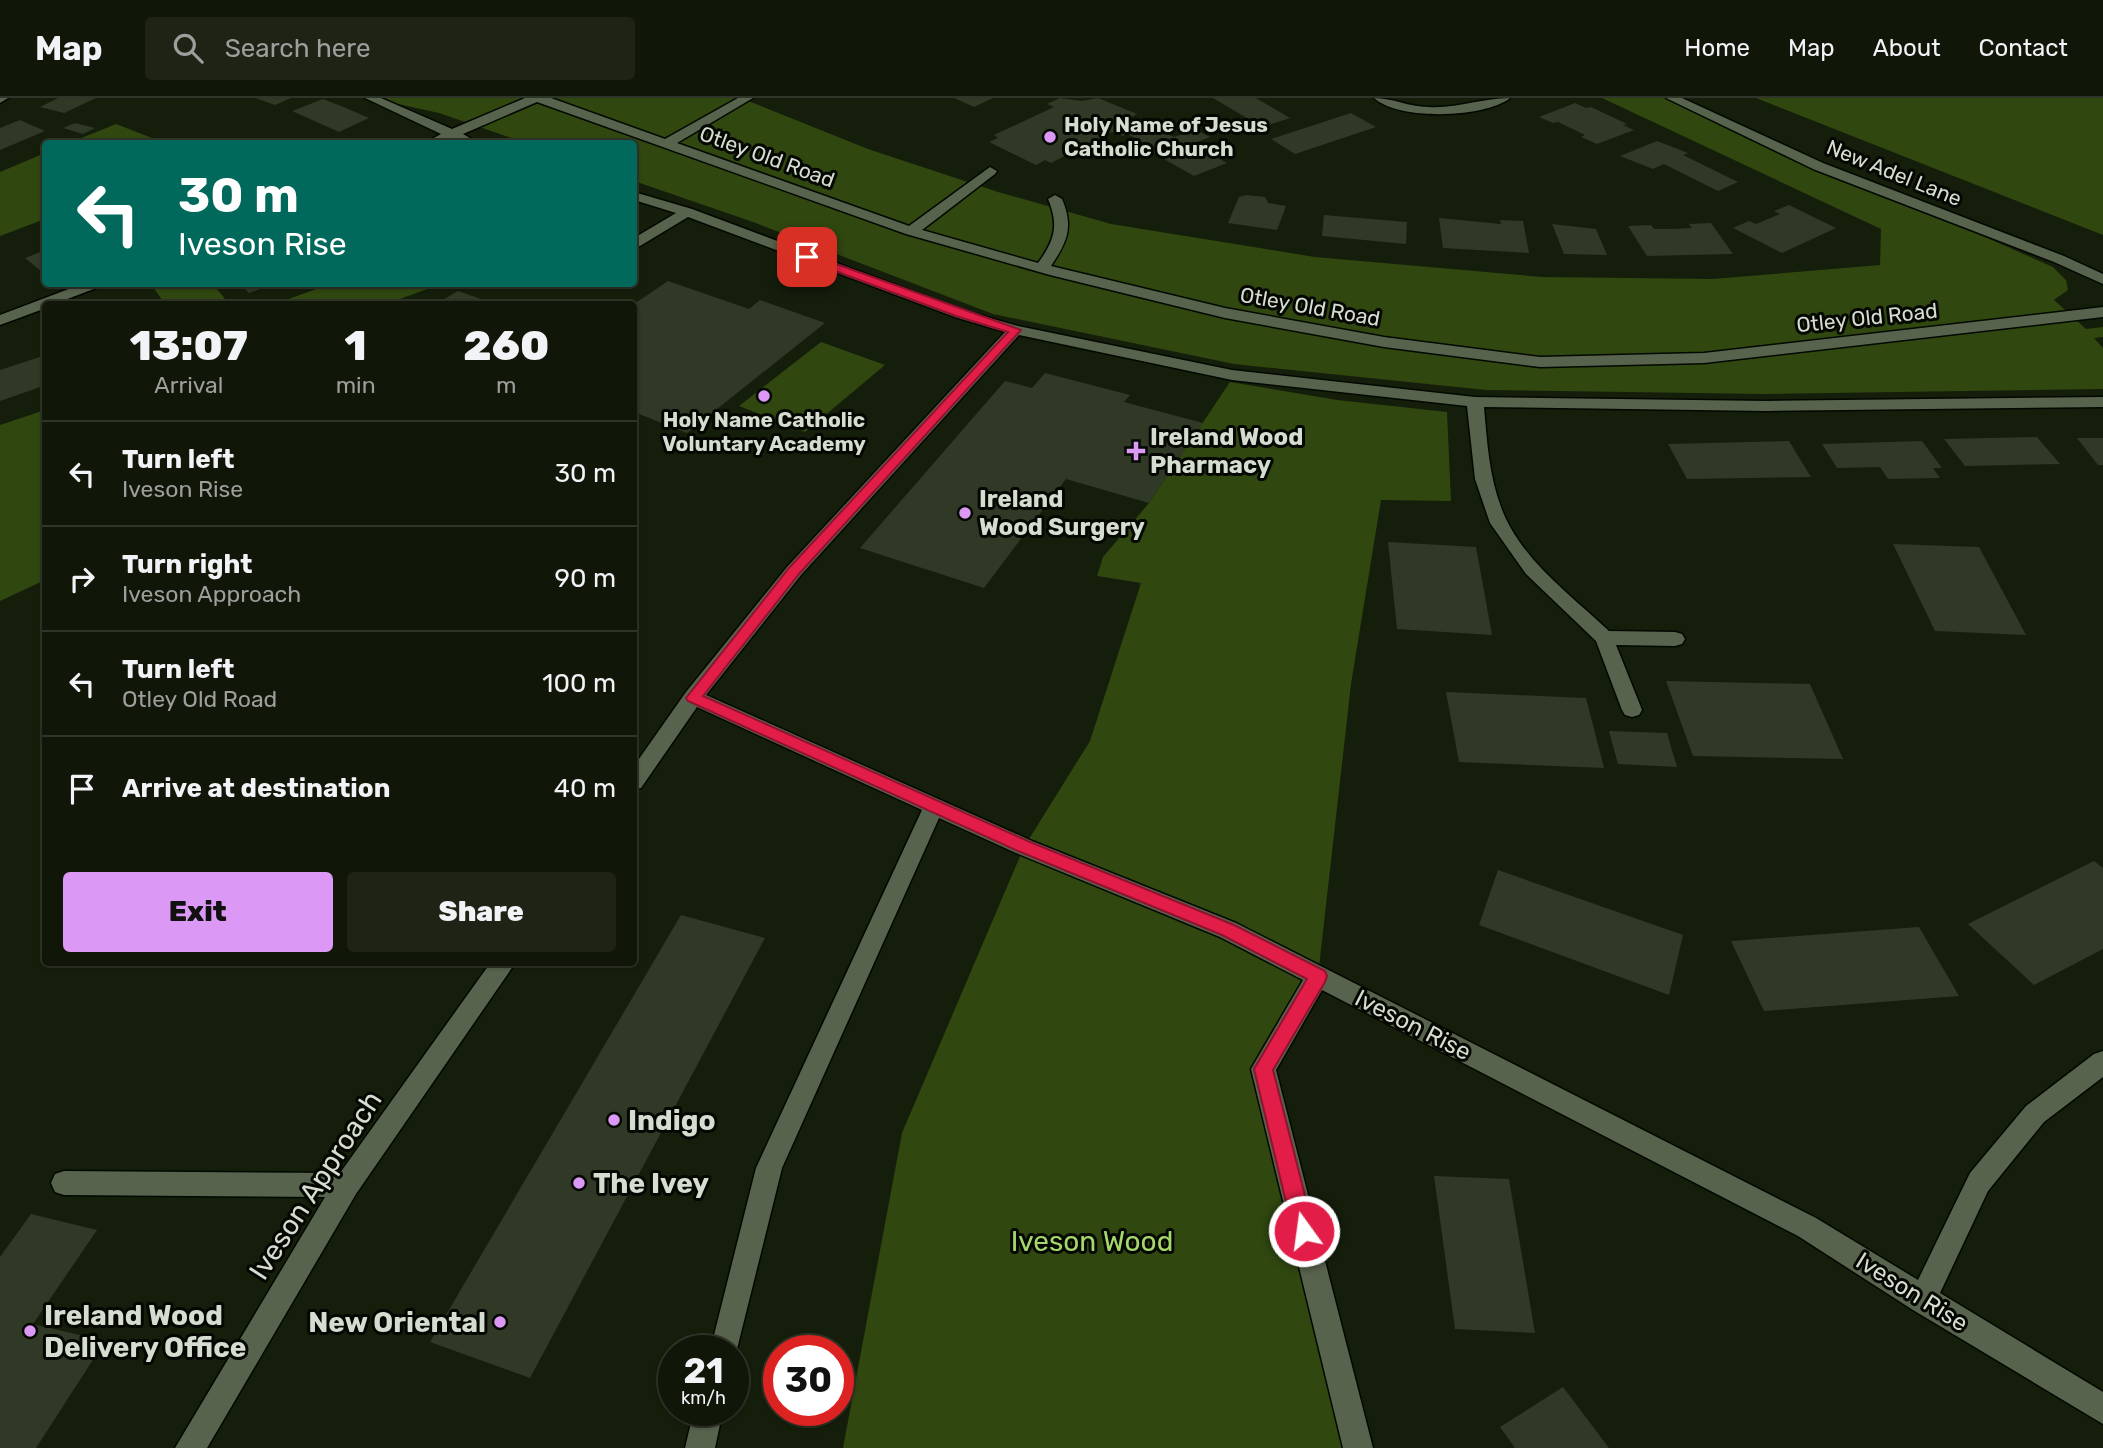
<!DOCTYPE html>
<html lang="en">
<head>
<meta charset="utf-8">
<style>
  body { margin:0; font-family:Rubik,sans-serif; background:#1e2316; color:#f1f3f6; height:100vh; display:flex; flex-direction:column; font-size:26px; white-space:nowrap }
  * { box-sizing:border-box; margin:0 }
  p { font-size:23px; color:#9c9f9c }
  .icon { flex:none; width:38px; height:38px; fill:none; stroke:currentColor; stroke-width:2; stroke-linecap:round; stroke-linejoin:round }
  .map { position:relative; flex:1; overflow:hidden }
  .drawer { position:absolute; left:42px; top:203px; width:595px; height:665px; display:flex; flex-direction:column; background:#101608; border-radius:7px; box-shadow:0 2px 5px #0004,0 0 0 2px #303529 }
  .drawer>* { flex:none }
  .top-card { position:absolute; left:42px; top:42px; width:595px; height:147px; border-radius:7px; box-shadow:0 2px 5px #0004,0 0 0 2px #303529; background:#00695c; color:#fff; overflow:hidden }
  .speed { position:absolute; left:658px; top:1237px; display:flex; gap:14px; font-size:35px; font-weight:700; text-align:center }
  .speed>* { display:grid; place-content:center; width:91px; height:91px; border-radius:50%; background:#101608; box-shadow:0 2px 5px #0004,0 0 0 2px #303529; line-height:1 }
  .speed small { font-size:18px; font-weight:400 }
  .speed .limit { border:10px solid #d22; background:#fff; color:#111 }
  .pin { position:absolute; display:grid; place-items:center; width:60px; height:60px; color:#fff; margin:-30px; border-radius:14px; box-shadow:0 4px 10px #0006 }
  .me { position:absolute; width:77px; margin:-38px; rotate:346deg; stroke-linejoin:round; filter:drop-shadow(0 0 5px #0008) }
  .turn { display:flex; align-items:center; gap:24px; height:147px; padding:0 21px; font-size:32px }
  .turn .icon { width:91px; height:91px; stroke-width:2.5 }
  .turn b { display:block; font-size:49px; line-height:60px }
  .eta { display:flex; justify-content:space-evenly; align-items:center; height:119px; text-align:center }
  .eta b { font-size:42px; font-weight:800; line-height:49px }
  .button { display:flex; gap:14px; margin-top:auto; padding:14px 21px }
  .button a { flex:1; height:80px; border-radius:7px; background:#db99f5; color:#111; font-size:28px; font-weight:800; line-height:80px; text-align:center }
  .button a+a { background:#1e2316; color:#f1f3f6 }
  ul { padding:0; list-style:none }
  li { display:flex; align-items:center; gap:21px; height:105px; padding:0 21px; border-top:2px solid #303529 }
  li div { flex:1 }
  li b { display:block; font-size:26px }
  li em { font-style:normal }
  header { display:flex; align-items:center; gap:42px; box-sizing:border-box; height:98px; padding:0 35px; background:#101608; border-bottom:2px solid #303529 }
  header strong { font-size:33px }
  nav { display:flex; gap:38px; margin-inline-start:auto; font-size:24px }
  .search { width:490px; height:63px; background:#1e2316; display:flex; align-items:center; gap:18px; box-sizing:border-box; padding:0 24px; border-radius:7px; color:#9c9f9c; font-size:26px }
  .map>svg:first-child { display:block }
  .green { fill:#304710 }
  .building { fill:#2f3925 }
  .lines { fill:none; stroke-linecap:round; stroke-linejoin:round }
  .minor-casing { stroke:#030800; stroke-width:3 }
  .minor { fill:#58634d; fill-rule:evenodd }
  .route { fill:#e11d48; stroke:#92132f; stroke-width:2 }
  .poi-dot { fill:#db99f5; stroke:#040702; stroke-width:2.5 }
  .labels { text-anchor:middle; stroke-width:6; stroke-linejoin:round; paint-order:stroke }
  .far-poi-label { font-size:21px; font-weight:bold; fill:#d5dcd0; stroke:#040702; text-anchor:start }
  .far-street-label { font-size:21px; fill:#d5dcd0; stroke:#040702 }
  .poi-label { font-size:24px; font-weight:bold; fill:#d5dcd0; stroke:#040702; text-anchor:start }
  .street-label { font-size:24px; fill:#d5dcd0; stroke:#040702 }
  .near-poi-label { font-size:28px; font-weight:bold; fill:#d5dcd0; stroke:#040702; text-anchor:start }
  .near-street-label { font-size:28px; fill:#d5dcd0; stroke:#040702 }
  .near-park-label { font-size:28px; fill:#a5d76b; stroke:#040702 }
</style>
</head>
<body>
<header>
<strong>Map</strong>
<div class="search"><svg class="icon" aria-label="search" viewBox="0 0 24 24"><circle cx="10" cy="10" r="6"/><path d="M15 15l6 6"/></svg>Search here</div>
<nav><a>Home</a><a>Map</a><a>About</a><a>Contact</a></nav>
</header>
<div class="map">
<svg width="2103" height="1350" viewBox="0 0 2103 1350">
  <rect width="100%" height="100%" fill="#151e0b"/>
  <path class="green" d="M371,0H741L868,51L998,94L1111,126L1315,159L1542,179L1713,181L1880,167L1881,131L1602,0H1672L2053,169L2066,182L2068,192L2054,202L2086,231L2103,229V239L2094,240L2103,250V291L1765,296L1486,292L1234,266L993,216L753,124L634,83V46L526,45L439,15Z
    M1756,0H2103V137Z
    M116,26L165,45H69Z
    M45,55V121L0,138V74Z
    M151,186H213L229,206H165Z
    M330,186H441L386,206H275Z
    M821,244L885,267L805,334L739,308Z
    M1230,284L1337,302L1447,314L1451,403L1381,402L1351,586L1318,878L1263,971L1358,1350H843L902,1035L1024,749L1090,643L1141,485L1097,478L1103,459L1149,405Z
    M45,312V482L0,503V327Z"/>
  <path class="building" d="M58,0H96L64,15L40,9Z
    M255,0H291L275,7Z
    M954,0H993L974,9Z
    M1060,0L1082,3L1098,0L1137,16L1126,22L1141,27L1146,26L1174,39L1196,32L1210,39L1192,46L1227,65L1194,78L1141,48L1146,46L1127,36L1123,38L1112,34L1051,65L1045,62L1036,67L989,44L998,40L994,37L1054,9L1047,6Z
    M1213,0H1256L1290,20L1262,29Z
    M323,1L346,10L369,20L339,34L292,13Z
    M1575,5L1586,10L1591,9L1627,26L1623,27L1634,32L1597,46L1581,39L1585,37L1558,24L1553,25L1539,19Z
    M1351,15L1376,29L1295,56L1271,41Z
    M20,22L45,33L0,52V30Z
    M75,25L95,30L83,36L63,30Z
    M1657,43L1688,55L1683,57L1738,84L1718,93L1664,66L1653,71L1620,58Z
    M1246,97L1265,99L1268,105L1286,108L1277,132L1228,125L1239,99Z
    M1789,107L1836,130L1782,155L1733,130L1749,123L1756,126L1780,116L1774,113Z
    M1324,117L1407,124L1406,146L1322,138Z
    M1439,120L1501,126L1500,122L1523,123L1529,155L1443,150Z
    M1711,125L1733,156L1647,158L1628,128L1651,127L1654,131H1673L1692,130L1689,126Z
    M1552,126L1596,131L1607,157L1564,156Z
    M46,152V173L42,174L25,160Z
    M668,183L749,211L760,202L825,225L687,335L634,314V206Z
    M240,186H274L249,195Z
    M458,193L495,206H436Z
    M46,257V287L0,303V272Z
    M1045,275L1130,297L1124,304L1203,325L1149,405L1066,381L984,490L860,450L1005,283L1032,290Z
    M2037,339L2060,366L1965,368L1944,341Z
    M2077,340H2103V367H2098Z
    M1789,343L1811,379L1687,381L1668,346Z
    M1922,343L1942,370H1933L1940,380L1888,381L1880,369L1837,370L1822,346Z
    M1388,444L1476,449L1492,537L1397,531Z
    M1893,446L1979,449L2026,537L1935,533Z
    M1666,583L1810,586L1843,661L1693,658Z
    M1446,594L1586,600L1604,670L1459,664Z
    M1609,633L1667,635L1677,669L1618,666Z
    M2094,763L2103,770V851L2034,887L1968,826Z
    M1498,772L1683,837L1669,897L1479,827Z
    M681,817L765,840L530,1280L430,1244Z
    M1919,829L1959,898L1764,913L1731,843Z
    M1434,1078L1509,1081L1535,1235L1455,1231Z
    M31,1116L97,1132L33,1226L88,1239L81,1250L98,1254L36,1350H0V1159Z
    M1563,1289L1609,1350H1515L1500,1329Z"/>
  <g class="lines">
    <g class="minor-casing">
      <path id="minor" d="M0,0H8L0,5Z
        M365,0H381L452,31L525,0H551L665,41L738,0H753L677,45L909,128L990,69L997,73L995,76L922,132L1038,165C1055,142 1059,127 1048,101L1055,97L1062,101C1074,129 1067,144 1051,168L1225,210L1384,239L1540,259L1704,255L2103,209V219L1704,265L1540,269L1384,249L1225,220L1050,177L906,136L537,4L463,36L480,46H462L452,41L441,46H423L441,36Z
        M1374,0C1393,0 1409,9 1428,9C1456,11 1482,0 1510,0C1485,20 1399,23 1374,0Z
        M1666,0H1682L1823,65L2064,158L2103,176V186L2054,164L1813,71Z
        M634,94L692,111L965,213L1018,228L1232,272L1475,299L1767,303L2103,299V309L1767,313L1484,309C1487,343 1489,377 1501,409C1520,461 1570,496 1609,533L1675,534L1682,536L1685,541L1682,546L1675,548L1616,547L1642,612L1639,617L1632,619L1625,617L1622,612L1596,543L1526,476L1490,425L1475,381L1467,308L1232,282L1019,237L801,477L706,597L1032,743L1236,825L1816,1120L1918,1182L1970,1075L2026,1008L2094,956L2103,953V979L2044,1024L1988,1093L1940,1195L2103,1294V1326L1913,1212L1798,1138L1322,892L1276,972L1373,1350H1343L1251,971L1303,882L1220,839L1016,755L939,720L782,1070L734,1263L733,1253H710L756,1070L922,712L697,609L641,690L634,692V668L686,594L787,469L1005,234L955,219L688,119L640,148L634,149V140L676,115L634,102Z
        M82,186H101L99,189L54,206H46V210L0,227V217Z
        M491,864H516L356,1096L207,1350H175L325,1099L64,1097L55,1094L51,1085L55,1076L64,1073L340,1075Z
        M694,1312H723L715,1350H685Z"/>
    </g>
    <use href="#minor" class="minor"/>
  </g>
  <path class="route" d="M803,157H811L1021,232L799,476L703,598L1030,744L1234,827L1325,873L1327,878L1325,884L1273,972L1314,1133L1311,1140L1304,1143L1296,1140L1293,1133L1254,971L1307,881L1222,837L1018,753L688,603L686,600L789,470L1008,234L956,218L803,161Z"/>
  <g class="poi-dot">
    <circle cx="1050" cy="39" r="7"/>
    <circle cx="764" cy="298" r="7"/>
    <path d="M1132.5 342.5h7v7h7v7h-7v7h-7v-7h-7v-7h7z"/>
    <circle cx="965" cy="415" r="7"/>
    <circle cx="614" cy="1022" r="7"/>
    <circle cx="579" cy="1085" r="7"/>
    <circle cx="500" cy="1224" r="7"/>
    <circle cx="30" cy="1233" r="7"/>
  </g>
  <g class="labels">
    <g class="far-poi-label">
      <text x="1064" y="34">Holy Name of Jesus<tspan x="1064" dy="24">Catholic Church</tspan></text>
      <text x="764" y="329" text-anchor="middle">Holy Name Catholic<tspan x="764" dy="24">Voluntary Academy</tspan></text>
    </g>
    <g class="far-street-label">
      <text transform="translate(767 59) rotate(20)" y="7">Otley Old Road</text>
      <text transform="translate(1894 75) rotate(22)" y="7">New Adel Lane</text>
      <text transform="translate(1310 209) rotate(10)" y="7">Otley Old Road</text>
      <text transform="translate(1867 220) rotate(-6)" y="7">Otley Old Road</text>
    </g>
    <g class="poi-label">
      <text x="1150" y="347">Ireland Wood<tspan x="1150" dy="28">Pharmacy</tspan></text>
      <text x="979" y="409">Ireland<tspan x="979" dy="28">Wood Surgery</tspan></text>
    </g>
    <g class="street-label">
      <text transform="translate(1413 927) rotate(27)" y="8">Iveson Rise</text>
      <text transform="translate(1912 1194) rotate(32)" y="8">Iveson Rise</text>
    </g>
    <g class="near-poi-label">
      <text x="628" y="1032">Indigo</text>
      <text x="593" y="1095">The Ivey</text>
      <text x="44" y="1227">Ireland Wood<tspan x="44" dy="32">Delivery Office</tspan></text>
      <text x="486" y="1234" text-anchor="end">New Oriental</text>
    </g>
    <g class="near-street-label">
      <text transform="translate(315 1087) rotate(-57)" y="10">Iveson Approach</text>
    </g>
    <g class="near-park-label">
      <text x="1092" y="1153">Iveson Wood</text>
    </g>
  </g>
</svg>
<div class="speed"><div>21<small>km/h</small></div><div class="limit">30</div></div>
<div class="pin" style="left:807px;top:159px;background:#d93025"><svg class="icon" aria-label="arrive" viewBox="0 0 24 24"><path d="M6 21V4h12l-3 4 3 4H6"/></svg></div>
<svg class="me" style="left:1304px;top:1133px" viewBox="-20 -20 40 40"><circle r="17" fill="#e11d48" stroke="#fff" stroke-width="3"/><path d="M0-11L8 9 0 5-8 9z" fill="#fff"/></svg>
<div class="top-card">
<div class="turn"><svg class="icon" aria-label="left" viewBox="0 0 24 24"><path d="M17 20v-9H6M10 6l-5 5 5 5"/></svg><div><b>30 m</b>Iveson Rise</div></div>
</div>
<section class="drawer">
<div class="eta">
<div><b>13:07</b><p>Arrival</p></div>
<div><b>1</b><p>min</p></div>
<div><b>260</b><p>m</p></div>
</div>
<ul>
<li><svg class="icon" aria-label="left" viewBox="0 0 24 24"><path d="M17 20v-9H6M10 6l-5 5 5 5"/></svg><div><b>Turn left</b><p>Iveson Rise</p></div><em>30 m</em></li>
<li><svg class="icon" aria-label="right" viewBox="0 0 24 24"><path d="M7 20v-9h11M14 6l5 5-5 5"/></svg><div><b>Turn right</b><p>Iveson Approach</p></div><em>90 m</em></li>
<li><svg class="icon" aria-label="left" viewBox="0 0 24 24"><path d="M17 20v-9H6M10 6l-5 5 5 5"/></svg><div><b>Turn left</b><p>Otley Old Road</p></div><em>100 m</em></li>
<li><svg class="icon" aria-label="arrive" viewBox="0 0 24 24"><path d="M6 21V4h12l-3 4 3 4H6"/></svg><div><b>Arrive at destination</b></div><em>40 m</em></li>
</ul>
<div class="button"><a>Exit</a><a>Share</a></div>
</section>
</div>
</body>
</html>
